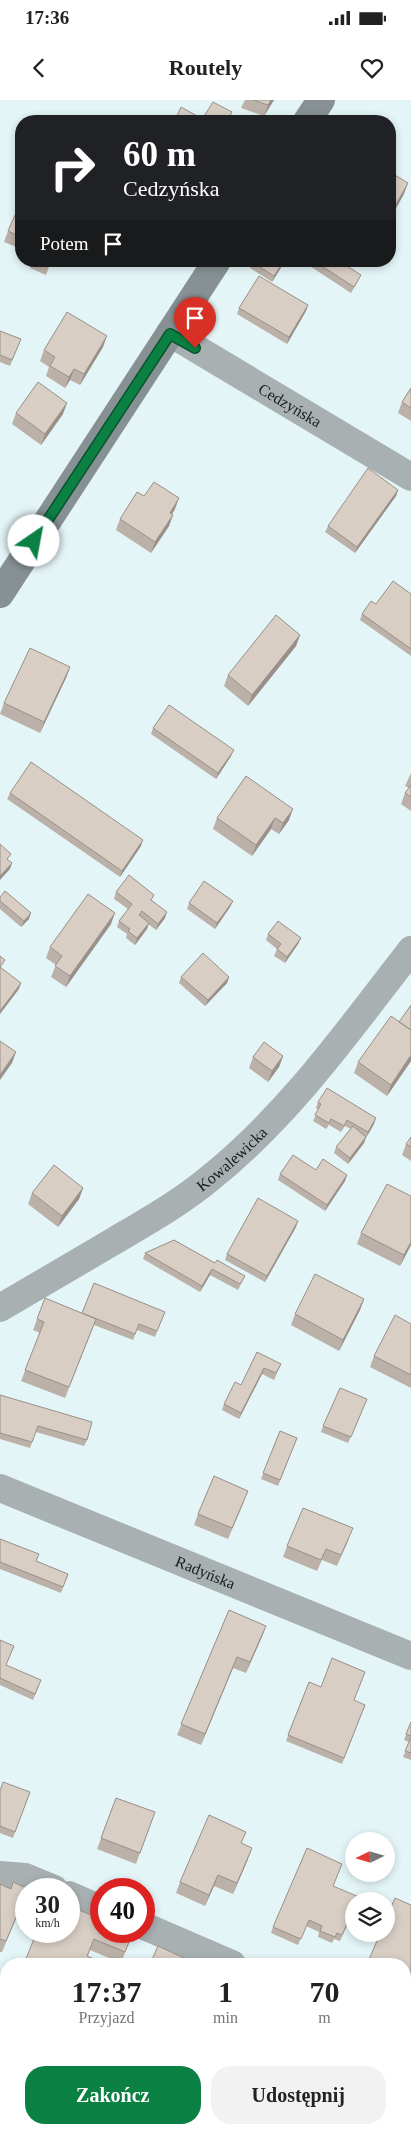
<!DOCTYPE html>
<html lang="pl">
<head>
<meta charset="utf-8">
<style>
  body { margin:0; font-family:Georgia,serif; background:#f2f2f2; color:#222; height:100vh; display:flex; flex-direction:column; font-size:19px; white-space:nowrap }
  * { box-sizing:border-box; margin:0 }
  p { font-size:16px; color:#767676 }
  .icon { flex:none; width:28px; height:28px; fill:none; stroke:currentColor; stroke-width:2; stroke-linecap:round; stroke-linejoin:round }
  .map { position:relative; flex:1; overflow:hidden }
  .sheet { position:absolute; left:0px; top:1858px; width:411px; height:176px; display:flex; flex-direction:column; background:#fff; border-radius:20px 20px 0 0; box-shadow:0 2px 8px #0003 }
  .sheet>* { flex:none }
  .top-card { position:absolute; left:15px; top:15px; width:381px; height:152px; border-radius:20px; box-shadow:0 2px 8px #0003; background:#202124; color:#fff; overflow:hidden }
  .needle { width:32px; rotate:265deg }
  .fabs { position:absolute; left:345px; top:1732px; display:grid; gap:10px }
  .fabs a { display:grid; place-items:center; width:50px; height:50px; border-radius:50%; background:#fff; box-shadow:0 2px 8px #0003; font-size:25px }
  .speed { position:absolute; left:15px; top:1778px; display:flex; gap:10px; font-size:25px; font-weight:700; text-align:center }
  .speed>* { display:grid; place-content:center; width:65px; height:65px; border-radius:50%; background:#fff; box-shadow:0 2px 8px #0003; line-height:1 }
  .speed small { font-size:12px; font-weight:400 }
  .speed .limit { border:8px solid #d22; background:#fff; color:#111 }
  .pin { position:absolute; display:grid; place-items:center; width:42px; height:42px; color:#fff; margin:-51px -21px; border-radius:50% 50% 50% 0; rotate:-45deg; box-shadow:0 0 5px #0007 }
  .pin .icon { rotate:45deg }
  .me { position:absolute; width:55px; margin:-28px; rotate:33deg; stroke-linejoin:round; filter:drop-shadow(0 0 4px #0008) }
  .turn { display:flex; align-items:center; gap:18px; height:105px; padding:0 25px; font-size:22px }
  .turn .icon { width:65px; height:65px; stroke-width:2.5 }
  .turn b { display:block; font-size:35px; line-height:42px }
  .then { display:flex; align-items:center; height:48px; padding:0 25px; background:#0003; gap:10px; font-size:19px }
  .eta { display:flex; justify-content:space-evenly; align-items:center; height:85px; text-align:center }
  .eta b { font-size:30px; font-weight:800; line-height:35px }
  .primary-button { display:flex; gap:10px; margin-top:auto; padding:10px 25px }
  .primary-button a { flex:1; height:58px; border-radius:20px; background:#0b8043; color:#fff; font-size:20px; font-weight:800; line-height:58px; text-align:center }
  .primary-button a+a { background:#f2f2f2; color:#222 }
  .status { display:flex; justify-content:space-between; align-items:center; height:35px; padding:0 25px; background:#fff; direction:ltr }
  .status svg { height:14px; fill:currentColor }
  header { display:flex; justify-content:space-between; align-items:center; height:65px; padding:0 25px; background:#fff; font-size:22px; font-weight:800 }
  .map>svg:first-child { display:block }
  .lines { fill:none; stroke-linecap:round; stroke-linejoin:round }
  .street { stroke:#a9b0b2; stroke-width:28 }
  .secondary { stroke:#879193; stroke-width:28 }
  .wall { fill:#bbb1a9 }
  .shaded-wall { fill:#989089 }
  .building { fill:#d9cec4; stroke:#989089 }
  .route-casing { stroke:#07532c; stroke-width:12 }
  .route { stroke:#0b8043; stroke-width:9 }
  .labels { text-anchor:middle; stroke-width:5; stroke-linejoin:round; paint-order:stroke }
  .street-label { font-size:16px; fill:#171d1e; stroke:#fff }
</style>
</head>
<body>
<div class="status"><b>17:36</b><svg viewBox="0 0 49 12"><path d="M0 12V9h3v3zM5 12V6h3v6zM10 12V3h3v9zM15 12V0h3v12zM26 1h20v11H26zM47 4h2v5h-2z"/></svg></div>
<header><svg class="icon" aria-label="back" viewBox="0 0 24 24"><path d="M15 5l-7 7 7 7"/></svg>Routely<svg class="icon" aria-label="heart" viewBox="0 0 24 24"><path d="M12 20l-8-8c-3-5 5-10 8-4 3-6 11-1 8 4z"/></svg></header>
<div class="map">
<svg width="411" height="2033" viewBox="0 0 411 2033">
  <rect width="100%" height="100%" fill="#e4f5f8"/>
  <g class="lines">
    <g class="street">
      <path id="s1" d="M170,233L411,377"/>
      <path id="s2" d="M0,1208C38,1186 76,1163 114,1141C146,1122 180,1103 209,1079C289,1015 349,930 411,850"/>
      <path id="s3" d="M0,1388L411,1556"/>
      <path d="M0,1775L25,1777L54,1789"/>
      <path d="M69,1795L101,1809"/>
      <path d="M144,1826L232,1864"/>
      <path d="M405,1937L411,1939"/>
    </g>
    <path class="secondary" d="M307,21L321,0
      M0,494L217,161"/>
  </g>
  <path class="wall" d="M245,0H274L264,16L241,8Z
    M181,7L196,19L200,21H175Z
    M21,107V149L4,142L8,131Z
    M32,161H51L46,175L30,168Z
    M252,161H285L272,182L250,168Z
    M302,161H339L358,181L351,193Z
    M308,205L306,211L287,244L237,214L239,208Z
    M0,231L21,239L10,266L0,262Z
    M103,247L80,285L70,280L65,288L46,276L49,267L40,261L44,250Z
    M411,288V321L398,313L402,302Z
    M16,313L63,314L41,345L12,324Z
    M398,390L396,396L355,453L325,432L328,426Z
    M144,396L175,409L172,414L169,426L151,453L116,430L120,419Z
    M411,494V556L360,520L362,514L376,504Z
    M300,535L296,546L248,606L224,586L228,575Z
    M70,567L66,578L40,633L0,614L4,603Z
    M153,628L231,656L216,679L151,634Z
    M411,673V711L401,704L405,693L409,688L405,686Z
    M246,676L289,720L279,734L271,729L252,756L213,729L217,718Z
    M10,693L141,746L120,777L7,699Z
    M116,792L152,801L165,818L156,830L148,824L147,829L135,845L126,838L127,834L117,827L119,821L128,809L114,799Z
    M0,797L29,819L21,827L0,809Z
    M233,801L230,807L215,829L187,809L189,803Z
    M111,824L66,887L51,877L56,865L46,858L50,847Z
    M268,834L301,838L298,844L285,863L274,856L277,849L266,840Z
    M181,877H229L227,883L205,906L179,883Z
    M411,905V961L387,996L354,973L358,962L399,922Z
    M283,956L279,967L268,982L249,968L253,957Z
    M318,1002L374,1024L366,1037L364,1043L348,1064L334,1053L336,1047L351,1029L345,1026L341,1032L329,1025L326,1029L313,1021L318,1010L316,1008Z
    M411,1037V1061L402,1055L406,1044Z
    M316,1070L347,1075L345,1081L325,1111L278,1080L280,1074Z
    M83,1088L79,1099L58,1127L28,1104L32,1093Z
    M411,1096V1145L400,1166L357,1144L361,1133Z
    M296,1127L265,1182L225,1160L227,1154Z
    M145,1153L215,1163L245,1176L238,1190L210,1175L200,1192L143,1159Z
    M45,1198L82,1213L165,1212L155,1237L137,1230L133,1240L94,1225L65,1298L21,1281L40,1233L33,1230Z
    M364,1199L360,1210L339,1251L291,1225L295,1214Z
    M411,1224V1288L370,1267L374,1256Z
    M257,1252L281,1264L274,1280L262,1274L239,1319L222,1310L224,1304L241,1285Z
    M0,1295L87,1340L84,1346L36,1332L30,1348L0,1339Z
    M367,1299L348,1343L321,1332L323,1326Z
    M280,1331L297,1338L278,1386L261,1379Z
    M244,1402L228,1439L194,1425L198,1414Z
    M0,1439L36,1461L68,1474L61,1493L0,1469Z
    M349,1439L337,1466L322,1460L317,1471L283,1457L287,1446Z
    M229,1510L266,1526L246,1573L233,1568L201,1645L177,1635Z
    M0,1540L14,1546L6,1565L39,1586L33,1600L0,1585Z
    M309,1582L365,1605L342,1664L286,1641Z
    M411,1622V1660L403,1657L409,1642L404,1640Z
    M0,1691L30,1692L13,1738L0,1733Z
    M116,1698L155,1712L136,1764L97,1749Z
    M241,1743L248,1759L233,1794L214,1786L205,1806L176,1793L180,1782Z
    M0,1784L11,1789H26V1823L16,1819L2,1852H0Z
    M333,1786L354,1801V1811L340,1841L334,1839L332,1843L318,1837L319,1832L306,1826L298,1845L271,1833L273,1827Z
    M411,1805V1887L409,1893L405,1891V1864Z
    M37,1831L133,1832L121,1863L90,1850L88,1856Z"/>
  <path class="shaded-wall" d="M271,0H274L264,16L268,5Z
    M408,83L404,94L390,119V115Z
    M284,161H285L272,182L274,176Z
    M308,205L306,211L287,244L289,237Z
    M107,236L103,247L80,285L84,274Z
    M74,269L70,280L65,288L69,277Z
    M67,303L63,314L41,345L45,334Z
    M398,390L396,396L355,453L357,447Z
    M179,398L175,409L166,424L170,413Z
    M173,415L169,426L151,453L155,442Z
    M300,535L296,546L248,606L252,595Z
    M70,567L66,578L40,633L44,622Z
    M234,650L231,656L216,679L218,673Z
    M293,709L289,720L279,734L283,723Z
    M275,718L271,729L252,756L256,745Z
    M143,740L141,746L120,777L122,771Z
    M12,763L10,769L0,780V776Z
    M233,801L230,807L215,829L217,823Z
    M167,812L165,818L156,830L158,824Z
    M31,813L29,819L21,827L24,821Z
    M115,813L111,824L66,887L70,876Z
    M149,823L147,829L135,845L137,838Z
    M301,838L298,844L285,863L287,857Z
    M229,877L227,883L205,906L208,900Z
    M21,883L19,889L0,914V911Z
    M16,952L12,963L0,980V975Z
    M411,955V961L387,996L391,985Z
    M283,956L279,967L268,982L272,971Z
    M376,1018L374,1024L366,1038L368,1032Z
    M366,1037L364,1043L348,1064L350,1058Z
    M347,1075L345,1081L325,1111L327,1105Z
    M83,1088L79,1099L58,1127L62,1116Z
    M298,1121L296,1127L265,1182L267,1176Z
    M411,1142V1145L400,1166L404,1155Z
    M212,1169L210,1175L200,1192L202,1186Z
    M364,1199L360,1210L339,1251L343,1240Z
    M264,1268L262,1274L239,1319L241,1313Z
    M266,1526L262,1537L246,1573L250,1562Z
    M237,1557L233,1568L201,1645L205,1634Z
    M252,1748L248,1759L233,1794L237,1783Z
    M218,1775L214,1786L205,1806L209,1795Z"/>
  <path class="building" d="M253,0H271L268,5Z
    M213,2L232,12L227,21H201Z
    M181,7L197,16L195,18L200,21H186L177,16Z
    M230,17L237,21H228Z
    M390,72L408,83L390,115Z
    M19,106L21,107V137L8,131Z
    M43,161H51L50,164Z
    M252,161H284L274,176L252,162Z
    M314,161H339L361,175L354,187Z
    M259,176L308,205L289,237L239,208Z
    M67,212L107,236L84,274L74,269L69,277L50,266L55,257L44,250Z
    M0,231L21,239L12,260L0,255Z
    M38,282L67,303L45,334L16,313Z
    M411,288V308L402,302Z
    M368,368L398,390L357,447L328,426Z
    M154,382L179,398L170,413L173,415L155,442L120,419L137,392L144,396Z
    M393,481L411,494V549L362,514L371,501L376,504Z
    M276,515L300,535L252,595L228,575Z
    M30,548L70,567L44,622L4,603Z
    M169,605L234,650L218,673L153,628Z
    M31,662L143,740L122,771L10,693Z
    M246,676L293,709L283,723L275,718L256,745L217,718Z
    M411,685V697L405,693Z
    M0,744L11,754L7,759L12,763L0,776Z
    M129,775L154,795L151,800L167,812L158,824L142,811L139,815L149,823L137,838L128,831L130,829L119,821L132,804L116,792Z
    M204,781L233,801L217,823L189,803Z
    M5,791L31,813L24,821L0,801V797Z
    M88,794L115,813L70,876L55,866L62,856L50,847Z
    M278,821L301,838L287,857L277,849L281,844L268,834Z
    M203,853L229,877L208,900L181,877Z
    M0,856L5,860L0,867Z
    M0,867L21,883L0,911Z
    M411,905V930L399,922Z
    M391,916L411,930V955L391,985L358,962Z
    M0,941L16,952L0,975Z
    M264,942L283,956L272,971L253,957Z
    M327,988L376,1018L368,1032L347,1020L344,1026L331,1019L329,1023L315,1015L321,1004L318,1002Z
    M353,1026L366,1037L350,1058L336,1047Z
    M411,1037V1047L406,1044Z
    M293,1055L316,1070L323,1059L347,1075L327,1105L280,1074Z
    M54,1065L83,1088L62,1116L32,1093Z
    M387,1084L411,1096V1142L404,1155L361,1133Z
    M258,1098L298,1121L267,1176L227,1154Z
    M174,1140L215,1163L217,1160L245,1176L240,1184L212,1169L202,1186L145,1153Z
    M315,1174L364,1199L343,1240L295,1214Z
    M94,1183L165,1212L157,1231L139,1224L135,1234L82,1213Z
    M45,1198L96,1219L69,1287L25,1270L44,1222L37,1219Z
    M395,1215L411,1224V1275L374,1256Z
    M257,1252L281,1264L276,1273L264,1268L241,1313L224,1304L235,1282L241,1285Z
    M340,1288L367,1299L351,1337L323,1326Z
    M0,1295L92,1322L87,1340L38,1326L32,1342L0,1333Z
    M280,1331L297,1338L280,1380L263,1373Z
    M214,1376L248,1391L232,1428L198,1414Z
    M303,1408L353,1428L341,1455L326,1449L321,1460L287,1446Z
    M0,1439L39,1454L36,1461L68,1474L63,1487L0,1462Z
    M229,1510L266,1526L250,1562L237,1557L205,1634L181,1624Z
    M0,1540L14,1546L6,1565L41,1580L35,1594L0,1578Z
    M332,1558L365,1572L354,1600L365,1605L344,1658L288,1635L309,1582L321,1587Z
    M411,1622V1636L406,1634Z
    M411,1637V1653L405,1651Z
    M3,1682L30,1692L15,1732L0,1726V1691Z
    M116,1698L155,1712L140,1753L101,1738Z
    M209,1715L246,1732L241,1743L252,1748L237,1783L218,1775L209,1795L180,1782Z
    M307,1748L342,1764L333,1786L359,1797L357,1801H354V1809L342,1835L337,1833L335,1837L320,1831L322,1826L309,1820L301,1839L273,1827Z
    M13,1782L28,1789H26V1811L20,1808L6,1841L0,1839V1784L11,1789Z
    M395,1798L411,1805V1886L405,1884V1864H367L380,1834H386V1818Z
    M69,1806L101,1819V1831H130L133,1832L125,1852L94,1839L87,1856L94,1859L92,1864H24L37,1831H69Z
    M158,1846L197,1864H150Z"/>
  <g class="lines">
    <g class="route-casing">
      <path id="route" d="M34,441L170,234L195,248"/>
    </g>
    <use href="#route" class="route"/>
  </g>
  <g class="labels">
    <g class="street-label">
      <text dy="6" stroke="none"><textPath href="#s1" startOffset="140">Cedzyńska</textPath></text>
      <text dy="6" stroke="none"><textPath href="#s2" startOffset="276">Kowalewicka</textPath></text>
      <text dy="6" stroke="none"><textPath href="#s3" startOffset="222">Radyńska</textPath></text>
    </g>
  </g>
</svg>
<div class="fabs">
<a><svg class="needle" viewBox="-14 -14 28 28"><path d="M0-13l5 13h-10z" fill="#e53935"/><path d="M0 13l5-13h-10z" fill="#767676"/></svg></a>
<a><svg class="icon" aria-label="layers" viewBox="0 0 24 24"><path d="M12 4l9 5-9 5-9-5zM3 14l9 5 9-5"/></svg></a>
</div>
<div class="speed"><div>30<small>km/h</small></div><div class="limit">40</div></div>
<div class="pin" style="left:195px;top:248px;background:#d93025"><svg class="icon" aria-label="arrive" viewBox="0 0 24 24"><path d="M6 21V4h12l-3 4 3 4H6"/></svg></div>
<svg class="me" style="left:34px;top:441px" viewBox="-20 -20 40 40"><circle r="19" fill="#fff"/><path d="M0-13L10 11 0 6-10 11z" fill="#0b8043"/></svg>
<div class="top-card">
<div class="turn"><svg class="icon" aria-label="right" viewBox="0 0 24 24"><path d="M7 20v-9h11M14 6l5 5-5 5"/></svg><div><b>60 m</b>Cedzyńska</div></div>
<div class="then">Potem<svg class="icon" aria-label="arrive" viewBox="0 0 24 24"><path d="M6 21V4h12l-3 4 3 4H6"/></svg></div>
</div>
<section class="sheet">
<div class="eta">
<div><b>17:37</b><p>Przyjazd</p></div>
<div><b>1</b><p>min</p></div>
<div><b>70</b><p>m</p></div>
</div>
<div class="primary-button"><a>Zakończ</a><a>Udostępnij</a></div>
</section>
</div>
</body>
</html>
